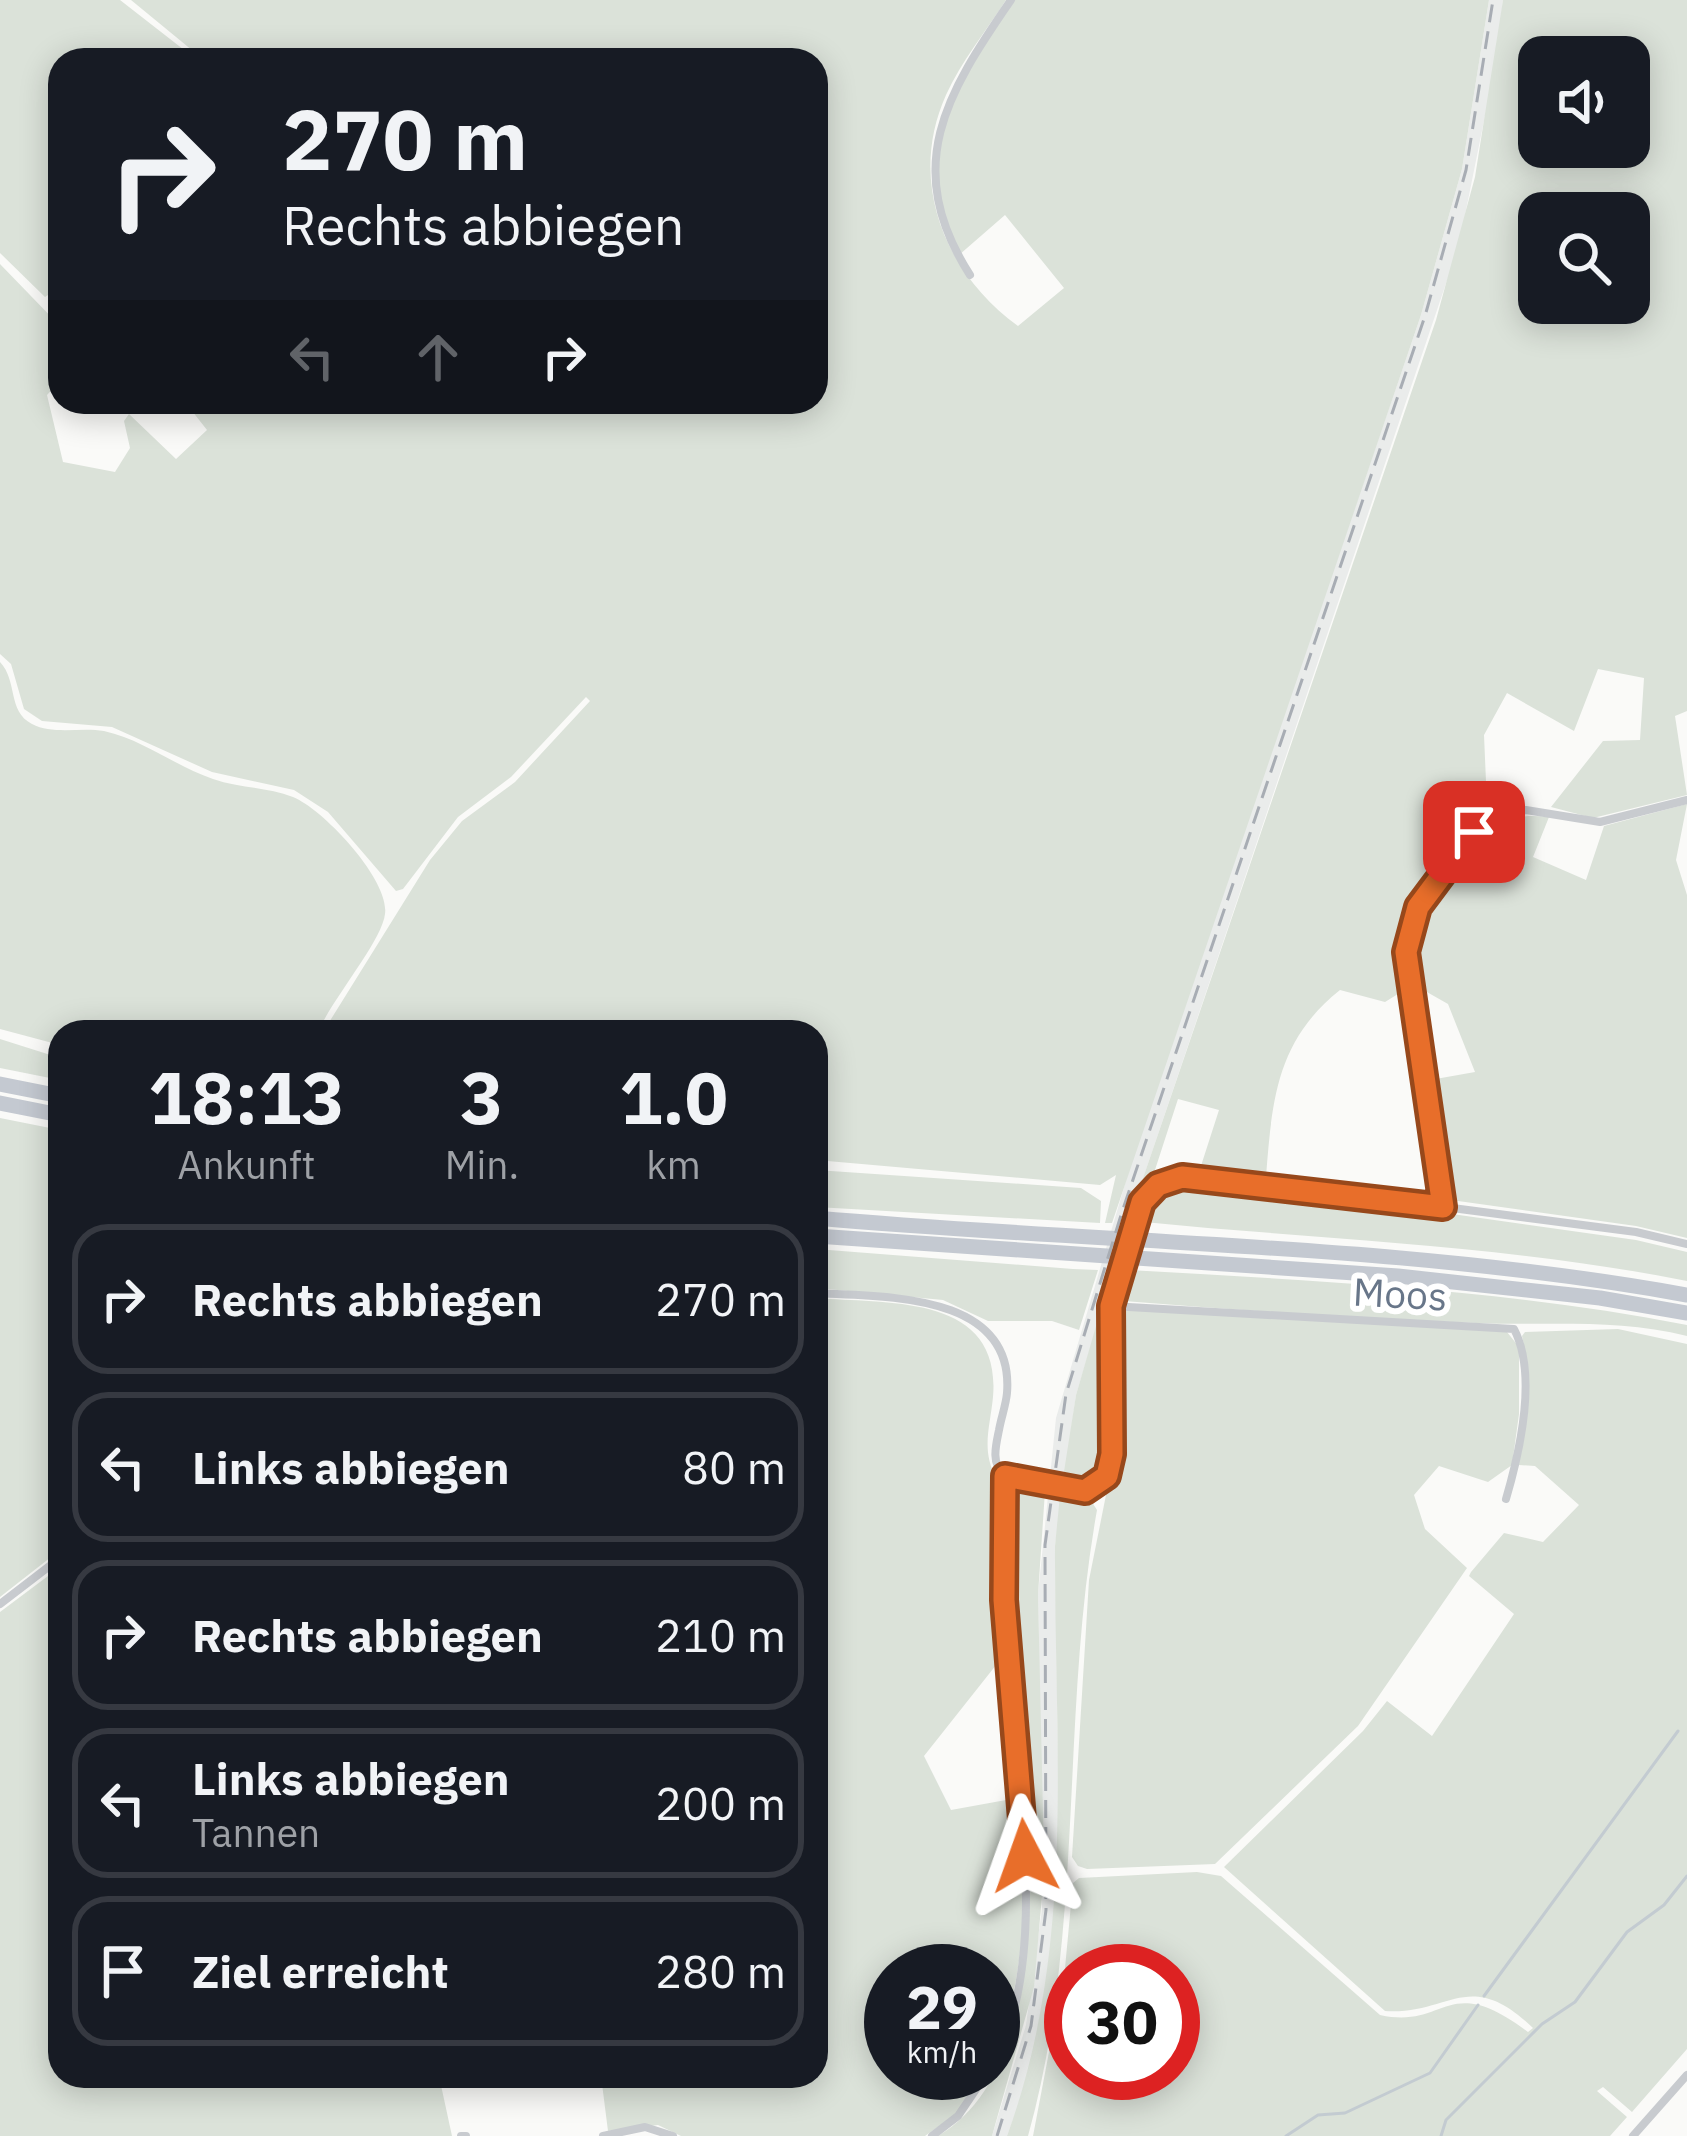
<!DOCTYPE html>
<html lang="de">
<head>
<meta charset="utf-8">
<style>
  body { margin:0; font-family:"IBM Plex Sans",sans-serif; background:#20242c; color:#f1f3f6; height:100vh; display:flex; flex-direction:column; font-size:45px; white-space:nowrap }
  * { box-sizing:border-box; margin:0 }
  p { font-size:39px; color:#9ea1a6 }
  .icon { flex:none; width:66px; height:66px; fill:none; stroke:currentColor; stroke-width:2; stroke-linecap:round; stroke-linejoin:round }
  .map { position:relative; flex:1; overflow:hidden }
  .sheet { position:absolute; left:48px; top:1020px; width:780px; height:1068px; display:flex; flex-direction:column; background:#171b24; border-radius:36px; box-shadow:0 6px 30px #0003 }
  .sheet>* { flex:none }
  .hud { position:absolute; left:48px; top:48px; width:780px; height:366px; border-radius:36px; box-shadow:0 6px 30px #0003; background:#171b24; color:#f1f3f6; overflow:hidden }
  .buttons { position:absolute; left:1518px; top:36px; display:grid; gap:24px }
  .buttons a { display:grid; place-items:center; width:132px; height:132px; border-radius:24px; background:#171b24; box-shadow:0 6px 30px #0003; font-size:60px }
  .speed { position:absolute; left:864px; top:1944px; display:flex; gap:24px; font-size:60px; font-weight:700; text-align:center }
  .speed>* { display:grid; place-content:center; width:156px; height:156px; border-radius:50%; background:#171b24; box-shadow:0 6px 30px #0003; line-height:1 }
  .speed small { font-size:30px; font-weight:400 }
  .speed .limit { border:18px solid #d22; background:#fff; color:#111 }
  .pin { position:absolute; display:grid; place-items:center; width:102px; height:102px; color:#fff; margin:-51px; border-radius:24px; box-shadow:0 6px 18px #0006 }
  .me { position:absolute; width:132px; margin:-66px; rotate:356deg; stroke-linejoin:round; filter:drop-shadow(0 0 9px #0008) }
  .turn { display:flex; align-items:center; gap:42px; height:252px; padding:0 36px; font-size:54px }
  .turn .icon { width:156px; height:156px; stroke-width:2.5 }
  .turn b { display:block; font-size:84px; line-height:102px }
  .lanes { display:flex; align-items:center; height:114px; padding:0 36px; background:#0003; justify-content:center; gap:60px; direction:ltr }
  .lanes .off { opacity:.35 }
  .eta { display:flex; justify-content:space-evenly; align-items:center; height:204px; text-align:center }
  .eta b { font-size:72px; font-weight:700; line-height:84px }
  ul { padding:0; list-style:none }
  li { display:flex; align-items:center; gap:36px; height:150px; margin:0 24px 18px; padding:0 12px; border:6px solid #363941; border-radius:36px }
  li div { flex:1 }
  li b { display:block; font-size:45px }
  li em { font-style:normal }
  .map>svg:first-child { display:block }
  .built { fill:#eaeceb }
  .green { fill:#dbe2d9; fill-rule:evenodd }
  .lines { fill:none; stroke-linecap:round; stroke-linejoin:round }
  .stream { stroke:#c3cbd1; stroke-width:3 }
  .street { stroke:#c8cbcf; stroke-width:8 }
  .highway { stroke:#c4c9d1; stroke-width:15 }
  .rail { stroke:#a8adb4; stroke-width:3; stroke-dasharray:18 9; stroke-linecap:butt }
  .route-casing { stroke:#97481b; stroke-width:30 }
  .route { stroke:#e86e2a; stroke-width:21 }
  .labels { text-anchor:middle; stroke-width:12; stroke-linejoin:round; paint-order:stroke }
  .street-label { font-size:39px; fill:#687689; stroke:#fff }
</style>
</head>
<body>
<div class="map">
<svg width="1687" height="2136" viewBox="0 0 1687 2136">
  <rect width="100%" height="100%" fill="#fafaf8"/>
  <path class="built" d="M1489,0H1503L1497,56L1459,245L1131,1214L1076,1395L1055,1546L1059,1835L1053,1947L1040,2028L1018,2107L1007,2136H992L1026,2025L1042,1909L1038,1594L1056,1418L1138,1140L1421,315L1462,169Z"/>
  <path class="green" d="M0,0H120L197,60H60V287L45,297L0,253Z
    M131,0H1006C986,31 961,62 946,95C907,182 945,273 1018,326L1064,288L1005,215L959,255C905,159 961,78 1015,0H1489L1462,169L1421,315L1112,1223H1105L1116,1175L1100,1185L816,1160V1032H323L430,860L462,821L515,782L590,701L586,697L511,777L458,817L403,889L396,891L328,812L294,790L212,772L112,727L42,721L24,709L11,664L0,654V264L60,326V341L51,347L60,367V381L47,395L63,462L115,472L130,448L124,421L129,414L176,459L207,430L185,402H641L649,410L660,402H816V60H204Z
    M1503,0H1687V711L1675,716L1687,795L1593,818L1551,807L1603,741L1640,740L1644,678L1598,669L1574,731L1507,693L1484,735L1487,805L1493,812C1433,862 1398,909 1406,989L1385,1002L1340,990C1276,1041 1272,1101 1266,1177L1199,1172L1219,1110L1178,1099L1153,1176H1163L1164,1192L1182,1185L1445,1213L1636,1240L1687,1252V1281C1508,1245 1325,1240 1144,1222L1127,1225L1436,320L1475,177ZM1539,57H1629V147H1539ZM1539,213H1629V303H1539Z
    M0,662C18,681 7,711 32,724C53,735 81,727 104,731C144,740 175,766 213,779C239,788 267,787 293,797C323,809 390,880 385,914C382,941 332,999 318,1032H60V1045L0,1029Z
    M1687,804L1676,860L1687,895V1238L1636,1226L1451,1200L1447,1196L1430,1080L1475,1072L1448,1004L1411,983C1410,959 1410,932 1420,909C1426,896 1440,883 1449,871C1478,833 1497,811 1549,817L1533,857L1586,880L1604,826Z
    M0,1039L60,1058V1080L0,1068Z
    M0,1118L60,1130V1550L0,1597Z
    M816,1170L1081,1188L1101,1201L1100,1223L816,1207Z
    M816,1249L1073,1269L1098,1270L1079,1330L1052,1321H988L943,1300L816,1288Z
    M1129,1270C1316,1281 1503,1289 1687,1325V1336C1616,1318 1548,1326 1476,1323C1358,1319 1241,1310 1124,1301L1118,1298Z
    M1112,1271L1100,1469L1087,1481L1063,1478L1076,1395Z
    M816,1298C887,1304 1002,1293 993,1397C990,1428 981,1449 996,1478L1004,1655L924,1756L951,1810L1017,1798C1030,1881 1026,1982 993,2059V1971H891V2073H985L956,2114L925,2136H681L658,2125L608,2131L601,2076H816Z
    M1137,1308L1507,1332L1519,1347V1414L1512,1465L1488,1482L1439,1466L1414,1495L1425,1529L1467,1568L1358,1726L1215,1864L1087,1869L1078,1866L1072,1857L1089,1580L1114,1455L1116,1319L1125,1309Z
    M1618,1329L1687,1344V2049L1632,2112L1603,2087L1597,2091L1627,2117L1610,2136H1033L1065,1968L1073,1883L1079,1878L1197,1872L1221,1876L1380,2015C1447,2030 1446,1970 1528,2032L1533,2028C1469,1966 1450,2015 1385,2011L1224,1867L1363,1731L1387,1701L1432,1736L1514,1614L1469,1576L1471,1572L1504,1533L1543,1542L1579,1505L1535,1466L1519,1465L1527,1360L1522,1336L1525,1332ZM1071,1971H1173V2073H1071Z
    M1010,1487L1045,1491L1038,1595L1044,1857L1032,1852C1023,1758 1012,1665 1008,1571C1007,1544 1001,1512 1010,1487Z
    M1060,1495L1090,1499L1097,1510C1060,1717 1085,1932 1028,2136H1007C1077,1945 1054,1745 1055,1546Z
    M60,1567V2076H439L452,2136H0V1612Z
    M1044,1873L1034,1987L992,2136H938C1021,2087 1023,1968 1031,1884Z"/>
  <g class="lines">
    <path class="stream" d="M1484,1996L1678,1731
      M1286,2136L1318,2115L1345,2113L1430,2073L1478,2005
      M1441,2136L1446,2120L1542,2024L1575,2002L1627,1932L1664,1905L1687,1876"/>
    <path class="street" d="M970,275C901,167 946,94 1011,0
      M1443,1207L1407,978L1406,952L1418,907L1475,832L1497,816L1526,810L1600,822L1687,800
      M816,1293C883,1297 1015,1292 1007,1393C1006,1405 1001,1418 999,1430C996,1445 991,1462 1003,1474C1019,1490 1064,1488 1085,1491L1107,1476L1112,1454L1111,1306L1142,1202L1158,1185L1182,1176L1299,1188L1636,1232L1687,1244
      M1111,1306L1514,1329C1538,1375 1520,1451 1506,1499
      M0,1604L60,1558
      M993,2063C1044,1974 1023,1824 1014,1726C1006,1643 998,1559 1005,1476
      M461,2136H466
      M603,2136L645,2127L673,2136
      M932,2136L958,2116L987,2073
      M1633,2136L1687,2075"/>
    <path class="highway" d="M0,1084L60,1096
      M0,1103L60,1115
      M816,1218C1106,1244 1400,1243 1687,1295
      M816,1236L1398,1276L1600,1298L1687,1313"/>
    <path class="rail" d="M997,2136L1031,2026L1046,1910L1045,1545L1066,1394L1122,1212L1425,316L1466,170L1493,0"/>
  </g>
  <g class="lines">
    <g class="route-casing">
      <path id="route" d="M1025,1856L1004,1600L1005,1476L1085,1491L1107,1476L1112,1454L1111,1306L1142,1202L1158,1185L1182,1177L1443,1207L1406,952L1418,907L1474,832"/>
    </g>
    <use href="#route" class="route"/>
  </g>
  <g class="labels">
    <g class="street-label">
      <text transform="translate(1400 1294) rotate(3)" y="14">Moos</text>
    </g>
  </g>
</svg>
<div class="buttons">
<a><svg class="icon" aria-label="sound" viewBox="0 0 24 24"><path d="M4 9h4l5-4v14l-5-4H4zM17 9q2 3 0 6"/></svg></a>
<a><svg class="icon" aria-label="search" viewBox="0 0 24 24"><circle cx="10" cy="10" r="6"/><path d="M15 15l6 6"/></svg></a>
</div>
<div class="speed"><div>29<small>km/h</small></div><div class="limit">30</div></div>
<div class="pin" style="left:1474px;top:832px;background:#d93025"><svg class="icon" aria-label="arrive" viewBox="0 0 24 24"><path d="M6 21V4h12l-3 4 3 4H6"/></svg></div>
<svg class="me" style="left:1025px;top:1856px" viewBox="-20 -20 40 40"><path d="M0-17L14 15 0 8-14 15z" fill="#e86e2a" stroke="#fff" stroke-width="4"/></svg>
<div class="hud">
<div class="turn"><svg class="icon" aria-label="right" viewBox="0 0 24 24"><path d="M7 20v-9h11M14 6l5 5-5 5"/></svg><div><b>270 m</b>Rechts abbiegen</div></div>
<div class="lanes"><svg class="icon off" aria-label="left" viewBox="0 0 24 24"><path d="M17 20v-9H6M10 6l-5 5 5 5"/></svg><svg class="icon off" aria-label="ahead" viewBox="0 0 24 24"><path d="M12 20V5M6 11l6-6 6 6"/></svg><svg class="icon" aria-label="right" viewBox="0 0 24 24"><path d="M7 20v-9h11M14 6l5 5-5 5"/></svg></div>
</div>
<section class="sheet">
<div class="eta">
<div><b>18:13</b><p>Ankunft</p></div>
<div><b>3</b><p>Min.</p></div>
<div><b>1.0</b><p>km</p></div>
</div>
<ul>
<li><svg class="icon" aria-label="right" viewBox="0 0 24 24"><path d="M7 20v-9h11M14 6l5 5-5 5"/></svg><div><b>Rechts abbiegen</b></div><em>270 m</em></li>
<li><svg class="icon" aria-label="left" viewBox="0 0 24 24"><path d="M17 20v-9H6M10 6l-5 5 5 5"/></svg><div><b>Links abbiegen</b></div><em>80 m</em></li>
<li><svg class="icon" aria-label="right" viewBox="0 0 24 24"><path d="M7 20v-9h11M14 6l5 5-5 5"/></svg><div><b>Rechts abbiegen</b></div><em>210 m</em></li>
<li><svg class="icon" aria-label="left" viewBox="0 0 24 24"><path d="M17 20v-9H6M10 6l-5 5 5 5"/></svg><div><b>Links abbiegen</b><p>Tannen</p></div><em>200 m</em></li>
<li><svg class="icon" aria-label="arrive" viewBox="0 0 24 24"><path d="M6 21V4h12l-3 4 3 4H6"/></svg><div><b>Ziel erreicht</b></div><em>280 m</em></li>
</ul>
</section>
</div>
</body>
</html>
